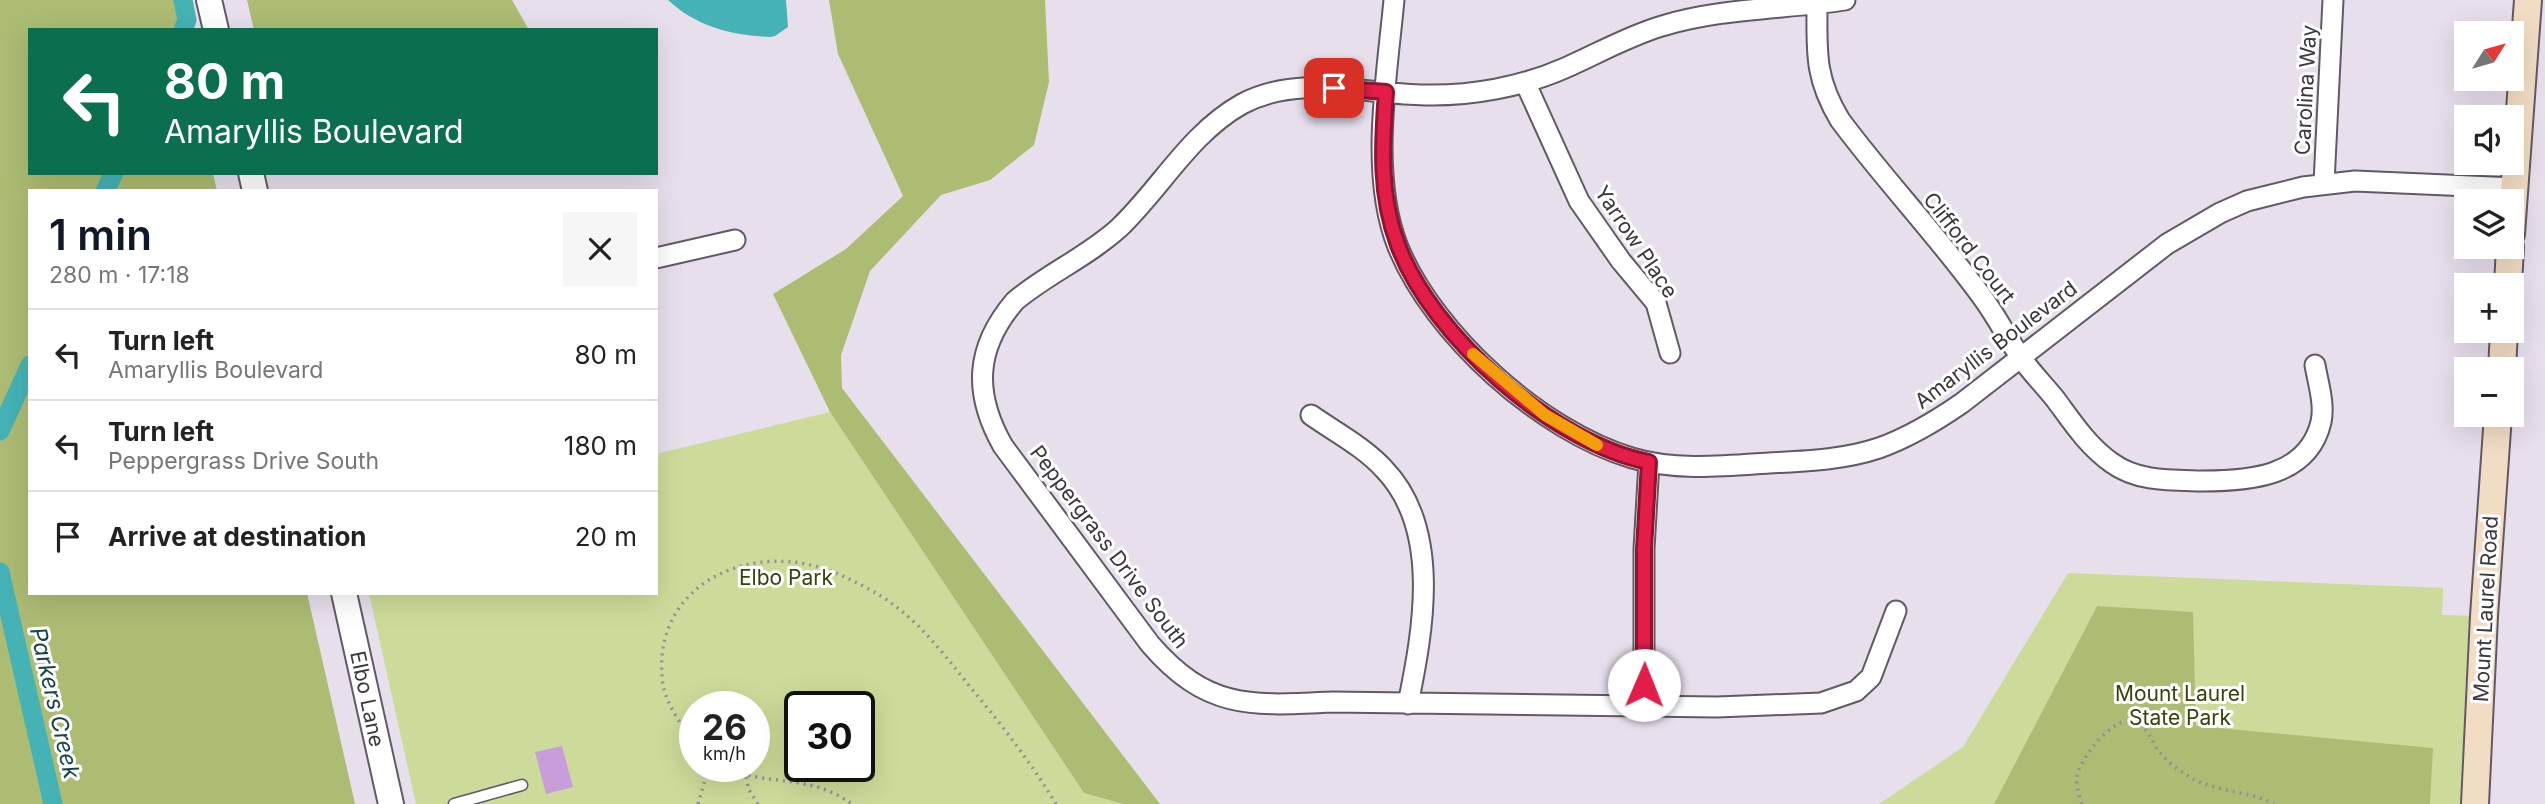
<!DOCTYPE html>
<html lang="en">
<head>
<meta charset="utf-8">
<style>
  body { margin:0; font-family:Inter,sans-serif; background:#f6f6f6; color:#222; height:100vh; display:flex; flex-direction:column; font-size:26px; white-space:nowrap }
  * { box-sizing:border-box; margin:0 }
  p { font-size:23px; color:#767676 }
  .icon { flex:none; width:38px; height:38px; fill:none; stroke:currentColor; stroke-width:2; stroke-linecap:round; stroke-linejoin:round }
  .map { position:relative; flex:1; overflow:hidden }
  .panel { position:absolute; left:28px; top:189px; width:630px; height:406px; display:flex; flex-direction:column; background:#fff; border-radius:0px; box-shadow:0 7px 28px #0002 }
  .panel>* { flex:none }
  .guide { position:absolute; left:28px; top:28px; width:630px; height:147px; border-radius:0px; box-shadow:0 7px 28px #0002; background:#0b6e4f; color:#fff; overflow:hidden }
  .needle { width:46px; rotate:53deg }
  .fabs { position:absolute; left:2454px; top:21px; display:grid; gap:14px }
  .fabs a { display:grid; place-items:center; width:70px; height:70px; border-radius:0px; background:#fff; box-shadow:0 7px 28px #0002; font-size:35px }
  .speed { position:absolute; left:679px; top:691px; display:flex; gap:14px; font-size:35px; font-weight:700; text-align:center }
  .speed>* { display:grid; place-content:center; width:91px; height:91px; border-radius:50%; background:#fff; box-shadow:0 7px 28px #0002; line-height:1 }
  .speed small { font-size:18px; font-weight:400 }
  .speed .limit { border:4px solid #111; border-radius:10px; background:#fff; color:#111 }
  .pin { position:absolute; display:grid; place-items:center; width:60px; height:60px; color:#fff; margin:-30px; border-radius:14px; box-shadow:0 4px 10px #0006 }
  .me { position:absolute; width:77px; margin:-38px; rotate:1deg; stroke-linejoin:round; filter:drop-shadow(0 0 5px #0008) }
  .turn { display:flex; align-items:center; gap:24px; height:147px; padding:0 21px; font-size:32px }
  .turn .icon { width:91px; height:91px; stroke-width:2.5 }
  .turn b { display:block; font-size:49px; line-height:60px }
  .round { display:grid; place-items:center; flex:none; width:74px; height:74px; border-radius:0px; background:#f6f6f6 }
  .overview { display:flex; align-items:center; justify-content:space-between; height:119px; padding:0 21px }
  h1 { font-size:42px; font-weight:600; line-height:52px; color:#111827 }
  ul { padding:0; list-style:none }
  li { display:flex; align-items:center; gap:21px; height:91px; padding:0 21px; border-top:2px solid #e0e0e0 }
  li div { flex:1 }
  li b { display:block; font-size:26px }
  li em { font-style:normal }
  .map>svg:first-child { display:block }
  .green { fill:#ccdb99; fill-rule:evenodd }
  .forest { fill:#acbc73 }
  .water { fill:#45b3b6 }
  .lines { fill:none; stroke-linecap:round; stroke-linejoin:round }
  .canal { stroke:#45b3b6; stroke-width:19 }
  .building { fill:#c79dda }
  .service-casing { stroke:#615a65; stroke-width:13 }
  .minor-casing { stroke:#615a65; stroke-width:23 }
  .tertiary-casing { stroke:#615a65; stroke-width:28 }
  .secondary-casing { stroke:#615a65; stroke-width:30 }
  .path { stroke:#958f98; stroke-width:3.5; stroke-dasharray:2 5; stroke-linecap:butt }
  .service { stroke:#fff; stroke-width:10 }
  .minor { stroke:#fff; stroke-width:19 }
  .tertiary { stroke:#fff; stroke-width:24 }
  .secondary { stroke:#f2dcc4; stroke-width:26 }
  .route-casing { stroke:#92132f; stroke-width:18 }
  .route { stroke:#e11d48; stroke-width:12 }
  .slow { stroke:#f59e0b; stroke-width:12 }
  .labels { text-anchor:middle; stroke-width:6; stroke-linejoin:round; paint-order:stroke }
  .street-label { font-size:21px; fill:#3a363b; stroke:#fff }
  .park-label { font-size:21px; fill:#39420a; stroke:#fff }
  .water-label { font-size:23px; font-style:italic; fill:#144547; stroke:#fff }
</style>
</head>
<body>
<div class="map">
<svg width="2545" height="804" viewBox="0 0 2545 804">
  <rect width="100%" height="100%" fill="#e7dfec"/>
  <path class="green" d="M830,412L1084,793L1123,804H416L369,593H656V454ZM695,707H754V766H695ZM800,707H859V766H800Z
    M2068,573L2443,588L2442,615L2484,616L2470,804H2020L2120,608L2097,606L1994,804H1863H1879L1963,747Z"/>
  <path class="forest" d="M0,0H174L181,30H30V173H213L217,191H30V593H307L355,804H0Z
    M247,0H512L529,30H254Z
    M829,0H1045L1049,82L1034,145L990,180L941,195L870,271L841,355L842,388L1160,804H1123L1084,793L830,412L773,294L846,249L903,196L838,54Z
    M2097,606L2193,612L2196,726L2433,748L2430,804H1994Z"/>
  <path class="water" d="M668,0H786L788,27L775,36L770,37C731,35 697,27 668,0Z"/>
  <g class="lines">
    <path class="canal" d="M183,30L187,20L183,0
      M105,191L114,173
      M0,431L30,365
      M0,572L53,804"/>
  </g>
  <path class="building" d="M562,746L573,787L546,794L535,752Z"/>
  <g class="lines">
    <g class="service-casing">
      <path id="service" d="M454,804L522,785"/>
    </g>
    <g class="minor-casing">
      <path id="minor" d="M1394,0C1387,76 1369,175 1398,247C1434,335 1541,431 1632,458C1675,471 1724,466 1769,463C1806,461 1843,460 1879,448C1910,437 1936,421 1962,403L2167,244L2220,213L2247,201L2303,187L2355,181L2515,188
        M1845,0C1785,9 1721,8 1662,26C1628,36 1597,54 1565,68C1522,87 1471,96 1425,95C1365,94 1298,74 1242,104C1190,133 1161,188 1119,228C1087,257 1047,274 1015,301C975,348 973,393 1003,446L1150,644C1207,710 1251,706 1332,702L1717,707L1821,703L1856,691L1871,677L1896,611
        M1817,4C1817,51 1814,77 1840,120C1886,182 1940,238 1985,301C1997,318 2007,337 2019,355C2030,371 2044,385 2056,400C2073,423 2088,446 2112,463C2138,482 2172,480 2203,481C2249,481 2308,477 2321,422C2325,404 2318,383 2315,365
        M1525,82L1579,201L1621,261L1656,303L1670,353
        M2324,183L2333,0
        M656,258L735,240
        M1311,415C1335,432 1364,447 1384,469C1442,529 1423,631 1408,704
        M1644,705V549L1649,462"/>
    </g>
    <g class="tertiary-casing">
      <path id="tertiary" d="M209,0L216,30
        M251,173L255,191
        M344,593L391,804"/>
    </g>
    <g class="secondary-casing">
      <path id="secondary" d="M2511,234L2528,0
        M2508,285L2510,247
        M2502,369L2504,331
        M2475,804L2484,616L2498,415"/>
    </g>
    <path class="path" d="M695,745C683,727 667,706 663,685C650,598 727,549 806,564C827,568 846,577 865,587C912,611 939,648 971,688C1002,725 1031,763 1056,804
      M722,766C768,788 807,772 852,804
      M746,777L749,790L758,804
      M698,804L705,780L704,766
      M2082,804C2079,796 2076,786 2077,778C2078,760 2111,720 2129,721C2146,722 2150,739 2158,750C2164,758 2174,767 2182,772C2210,793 2246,789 2274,804"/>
    <use href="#service" class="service"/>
    <use href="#minor" class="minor"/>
    <use href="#tertiary" class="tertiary"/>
    <use href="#secondary" class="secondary"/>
  </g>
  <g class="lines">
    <g class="route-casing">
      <path id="route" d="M1334,88L1386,92C1382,144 1379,195 1398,245C1431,335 1554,444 1649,462L1644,549V685"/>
    </g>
    <use href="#route" class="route"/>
    <path class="slow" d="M1473,354L1545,415L1597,445"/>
  </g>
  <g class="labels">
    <g class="street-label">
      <text transform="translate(2306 90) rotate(-87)" y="7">Carolina Way</text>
      <text transform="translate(1636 242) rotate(56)" y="7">Yarrow Place</text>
      <text transform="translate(1969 248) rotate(52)" y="7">Clifford Court</text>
      <text transform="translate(1996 345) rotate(-37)" y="7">Amaryllis Boulevard</text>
      <text transform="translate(1109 547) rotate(53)" y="7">Peppergrass Drive South</text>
      <text transform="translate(2486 609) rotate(-87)" y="7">Mount Laurel Road</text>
      <text transform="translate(367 699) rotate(78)" y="7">Elbo Lane</text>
    </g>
    <g class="park-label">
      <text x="786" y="585">Elbo Park</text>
      <text x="2180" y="701">Mount Laurel<tspan x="2180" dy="24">State Park</tspan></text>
    </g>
    <g class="water-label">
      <text transform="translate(55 703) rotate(77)" y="8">Parkers Creek</text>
    </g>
  </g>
</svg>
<div class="fabs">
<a><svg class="needle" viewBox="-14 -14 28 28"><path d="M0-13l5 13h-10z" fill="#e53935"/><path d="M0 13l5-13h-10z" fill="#767676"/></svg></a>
<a><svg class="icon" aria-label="sound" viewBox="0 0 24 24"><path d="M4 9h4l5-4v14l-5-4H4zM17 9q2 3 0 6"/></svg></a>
<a><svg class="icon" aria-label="layers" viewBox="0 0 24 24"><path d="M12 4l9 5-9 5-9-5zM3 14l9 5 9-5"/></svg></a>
<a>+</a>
<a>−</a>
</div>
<div class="speed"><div>26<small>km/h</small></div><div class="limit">30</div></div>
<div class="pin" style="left:1334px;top:88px;background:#d93025"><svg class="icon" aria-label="arrive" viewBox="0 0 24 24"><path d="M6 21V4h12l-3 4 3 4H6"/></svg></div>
<svg class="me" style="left:1644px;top:685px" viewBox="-20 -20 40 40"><circle r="19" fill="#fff"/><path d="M0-13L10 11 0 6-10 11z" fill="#e11d48"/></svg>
<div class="guide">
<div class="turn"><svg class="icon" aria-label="left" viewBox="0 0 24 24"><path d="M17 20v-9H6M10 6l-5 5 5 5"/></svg><div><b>80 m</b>Amaryllis Boulevard</div></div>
</div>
<section class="panel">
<div class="overview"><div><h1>1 min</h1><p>280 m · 17:18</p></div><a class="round"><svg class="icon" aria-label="close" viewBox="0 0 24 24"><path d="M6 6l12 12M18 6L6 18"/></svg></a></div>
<ul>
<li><svg class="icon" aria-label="left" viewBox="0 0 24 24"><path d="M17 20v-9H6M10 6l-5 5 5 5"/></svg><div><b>Turn left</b><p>Amaryllis Boulevard</p></div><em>80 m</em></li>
<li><svg class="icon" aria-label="left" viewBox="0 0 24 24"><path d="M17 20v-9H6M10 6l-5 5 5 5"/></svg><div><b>Turn left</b><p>Peppergrass Drive South</p></div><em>180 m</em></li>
<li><svg class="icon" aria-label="arrive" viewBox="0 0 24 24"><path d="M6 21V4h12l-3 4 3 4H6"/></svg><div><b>Arrive at destination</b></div><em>20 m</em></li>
</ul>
</section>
</div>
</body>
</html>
